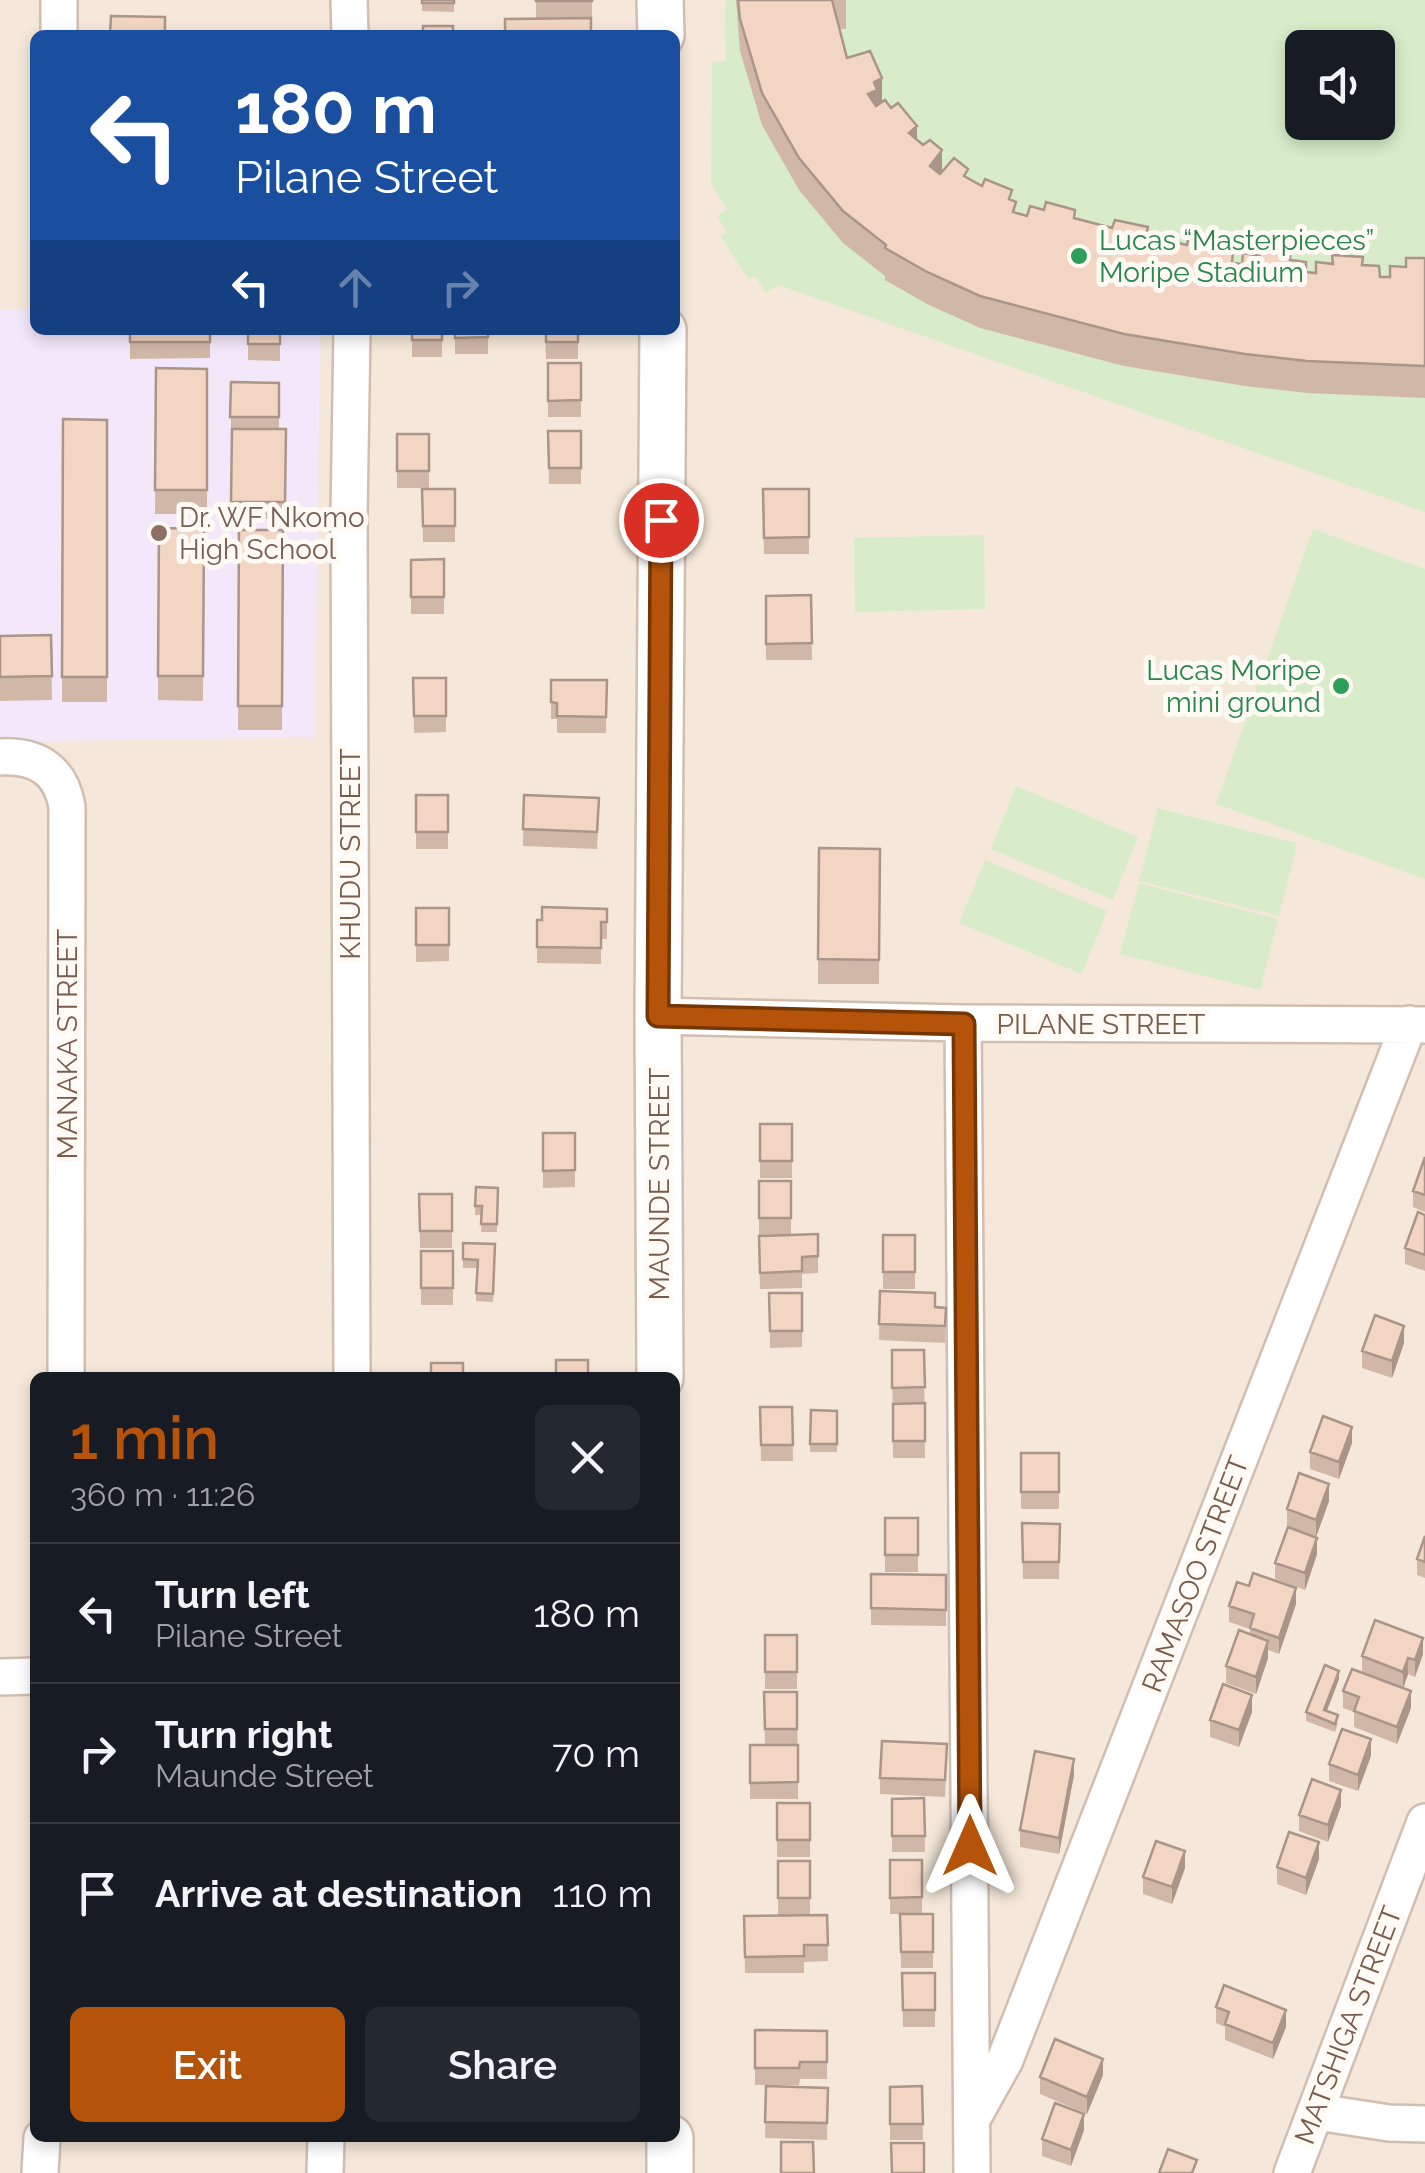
<!DOCTYPE html>
<html lang="en">
<head>
<meta charset="utf-8">
<style>
  body { margin:0; font-family:Raleway,sans-serif; background:#242831; color:#f1f3f6; height:100vh; display:flex; flex-direction:column; font-size:38px; white-space:nowrap }
  * { box-sizing:border-box; margin:0 }
  p { font-size:32px; color:#9ea1a6 }
  .icon { flex:none; width:55px; height:55px; fill:none; stroke:currentColor; stroke-width:2; stroke-linecap:round; stroke-linejoin:round }
  .map { position:relative; flex:1; overflow:hidden }
  .sheet { position:absolute; left:30px; top:1372px; width:650px; height:770px; display:flex; flex-direction:column; background:#171b24; border-radius:15px; box-shadow:0 5px 15px #0003 }
  .sheet>* { flex:none }
  .top-card { position:absolute; left:30px; top:30px; width:650px; height:305px; border-radius:15px; box-shadow:0 5px 15px #0003; background:#1a4fa0; color:#fff; overflow:hidden }
  .fabs { position:absolute; left:1285px; top:30px; display:grid; gap:20px }
  .fabs a { display:grid; place-items:center; width:110px; height:110px; border-radius:15px; background:#171b24; box-shadow:0 5px 15px #0003; font-size:50px }
  .pin { position:absolute; display:grid; place-items:center; width:85px; height:85px; color:#fff; margin:-42px; border:5px solid #fff; border-radius:50%; box-shadow:0 2px 10px #0007 }
  .me { position:absolute; width:110px; margin:-55px; rotate:0deg; stroke-linejoin:round; filter:drop-shadow(0 0 8px #0008) }
  .turn { display:flex; align-items:center; gap:35px; height:210px; padding:0 40px; font-size:45px }
  .turn .icon { width:130px; height:130px; stroke-width:2.5 }
  .turn b { display:block; font-size:70px; line-height:85px }
  .lanes { display:flex; align-items:center; height:95px; padding:0 40px; background:#0003; justify-content:center; gap:50px; direction:ltr }
  .lanes .off { opacity:.35 }
  .round { display:grid; place-items:center; flex:none; width:105px; height:105px; border-radius:15px; background:#242831 }
  .headline { display:flex; align-items:center; justify-content:space-between; height:170px; padding:0 40px }
  h1 { font-size:60px; font-weight:600; line-height:75px; color:#b45309 }
  .cta { display:flex; gap:20px; margin-top:auto; padding:20px 40px }
  .cta a { flex:1; height:115px; border-radius:15px; background:#b45309; color:#fff; font-size:40px; font-weight:600; line-height:115px; text-align:center }
  .cta a+a { background:#242831; color:#f1f3f6 }
  ul { padding:0; list-style:none }
  li { display:flex; align-items:center; gap:30px; height:140px; padding:0 40px; border-top:2px solid #363941 }
  li div { flex:1 }
  li b { display:block; font-size:38px }
  li em { font-style:normal }
  .map>svg:first-child { display:block }
  .residential { fill:#f5e8da; fill-rule:evenodd }
  .education { fill:#f3e8fa }
  .green { fill:#d8ecc9; fill-rule:evenodd }
  .lines { fill:none; stroke-linecap:round; stroke-linejoin:round }
  .minor-casing { stroke:#d1beb0; stroke-width:40 }
  .tertiary-casing { stroke:#d1beb0; stroke-width:50 }
  .minor { stroke:#fff; stroke-width:35 }
  .tertiary { stroke:#fff; stroke-width:45 }
  .wall { fill:#d1b7a8 }
  .shaded-wall { fill:#aa9588 }
  .building { fill:#f3d5c3; stroke:#aa9588; stroke-width:2.5 }
  .route-casing { stroke:#753606; stroke-width:25 }
  .route { stroke:#b45309; stroke-width:18 }
  .leisure-dot { fill:#2e9e5b; stroke:#fffaf3; stroke-width:4 }
  .education-dot { fill:#8d6e63; stroke:#fffaf3; stroke-width:4 }
  .labels { text-anchor:middle; stroke-width:10; stroke-linejoin:round; paint-order:stroke }
  .leisure-label { font-size:28px; fill:#27864d; stroke:#fffaf3; text-anchor:start }
  .education-label { font-size:28px; fill:#785e54; stroke:#fffaf3; text-anchor:start }
  .street-label { font-size:28px; fill:#7a5c4d; stroke:#fffaf3 }
</style>
</head>
<body>
<div class="map">
<svg width="1425" height="2173" viewBox="0 0 1425 2173">
  <rect width="100%" height="100%" fill="#fdf6ec"/>
  <path class="residential" d="M0,0H1425V2173H0ZM35,35H675V330H35ZM1302,48H1378V122H1302ZM35,1378H675V2138H35Z"/>
  <path class="education" d="M0,310H35V330H320L315,737L0,742Z"/>
  <path class="green" d="M725,0H1425V512L778,285L766,293L755,276L749,280L721,237L727,232L717,216L727,209L711,184L712,62L726,61ZM1302,48H1378V122H1302Z
    M1313,529L1425,569V879L1216,804Z
    M984,535L985,609L855,612L854,538Z
    M1016,786L1138,837L1113,900L991,849Z
    M1158,808L1297,843L1279,916L1139,881Z
    M985,860L1107,911L1082,974L959,923Z
    M1139,883L1278,919L1260,990L1120,954Z"/>
  <g class="lines">
    <g class="minor-casing">
      <path id="minor" d="M59,0V35
        M349,0L350,35
        M352,330L349,515L352,1378
        M0,757C37,755 61,770 67,807L66,1378
        M658,1016L963,1023L1425,1025
        M963,1023L972,2173
        M0,1677L35,1676
        M1317,2112L1389,2123L1425,2124
        M972,2119L1005,2060L1409,1024
        M40,2173L42,2138
        M325,2173L326,2138
        M1292,2173L1425,1822"/>
    </g>
    <g class="tertiary-casing">
      <path id="tertiary" d="M660,0L661,35
        M660,1378L658,1016L663,330
        M670,2138V2173"/>
    </g>
    <use href="#minor" class="minor"/>
    <use href="#tertiary" class="tertiary"/>
  </g>
  <path class="wall" d="M422,0H454V12L422,11Z
    M536,0H592V17L536,18Z
    M736,0H846V29H840L847,58L882,102L917,140L942,172L968,178L1012,200L1016,213L1027,216L1075,219L1148,236L1159,250L1171,252L1217,249L1233,263L1242,264L1290,260L1306,272L1316,273L1363,266L1380,277H1390L1425,258V398L1307,393L1245,386L1124,366L980,328L927,304L885,280V276L843,243L799,190L762,125L740,51Z
    M130,330H210V358L130,359Z
    M248,330H280V361L248,360Z
    M412,330H442V357H412Z
    M455,330H488V354H455Z
    M545,330H578V359H546Z
    M548,363H581V417H548Z
    M156,368L207,369V514H155Z
    M231,382L279,383V429H286L285,519H231Z
    M63,419L107,420V702H62Z
    M548,431H581V484H549Z
    M397,434H429V488H397Z
    M422,489H455V542H423Z
    M763,489H809V554H764Z
    M159,528L204,529L203,701L158,700Z
    M239,530H283L282,730H238Z
    M444,559V614H411V560Z
    M811,595L812,660H766V596Z
    M51,635L52,700L0,701V636Z
    M413,678H446V732L414,733Z
    M551,680H607L606,733H557V719H551Z
    M416,795H448V849H416Z
    M524,795L599,815L597,849L523,846Z
    M819,848L880,849L879,984H818Z
    M416,908H449V961L416,962Z
    M607,909V939H601V964L537,963V920Z
    M760,1124H792V1178H760Z
    M543,1133H575V1187L543,1188Z
    M1425,1157V1212L1413,1207V1191Z
    M759,1181H791V1235H759Z
    M476,1187L498,1188L497,1232H481L482,1215H475Z
    M419,1194H452V1248H420Z
    M1425,1215V1271L1405,1264V1248Z
    M818,1234V1273L802,1274V1288L760,1289L759,1236Z
    M883,1235H915V1289H883Z
    M463,1243L495,1244L493,1302L476,1301L477,1268H463Z
    M421,1251H453V1305H421Z
    M880,1291L935,1307L946,1308L945,1343L879,1340Z
    M769,1293H802V1347L770,1348Z
    M1404,1343L1392,1378L1362,1368V1351Z
    M892,1350H924L925,1458H893Z
    M760,1407H792L793,1461H761Z
    M811,1410L837,1411V1452H810Z
    M1352,1443L1339,1479L1310,1469V1452Z
    M1021,1453H1059V1509H1021Z
    M1329,1501L1316,1537L1287,1526V1509Z
    M885,1518H918V1572H885Z
    M1022,1523L1060,1524L1059,1579H1023Z
    M1425,1536V1578L1417,1575V1559Z
    M1317,1554L1305,1590L1275,1579V1563Z
    M871,1574L946,1575V1626L871,1625Z
    M1296,1604L1279,1654L1268,1650V1658L1256,1694L1226,1683V1666L1250,1634V1629L1229,1622V1606Z
    M765,1635H797V1689H765Z
    M1423,1654L1415,1677L1408,1674L1403,1688L1411,1708L1397,1744L1354,1727V1712L1343,1708V1691L1362,1673V1656Z
    M1339,1679L1327,1711L1338,1723L1335,1732L1306,1721V1712Z
    M764,1692H797L798,1799H750V1745H765Z
    M1252,1712L1239,1747L1210,1737V1720Z
    M947,1744L945,1797L880,1794V1778Z
    M1371,1756L1358,1791L1329,1781V1764Z
    M1074,1775L1059,1854L1020,1847V1830Z
    M924,1798L925,1852H892V1799Z
    M777,1803H810V1857H777Z
    M1341,1806L1328,1842L1299,1831V1815Z
    M1319,1859L1306,1895L1277,1884V1867Z
    M890,1860H922V1914H890Z
    M778,1861H810V1915H778Z
    M1185,1868L1172,1904L1143,1894V1877Z
    M900,1914H933V1968H901Z
    M827,1915L828,1961L804,1962V1973H745L744,1916Z
    M902,1973H935V2027H903Z
    M1216,2007L1286,2027L1273,2059L1225,2040V2027L1216,2023Z
    M755,2030L827,2031V2079H800L799,2085H755Z
    M1103,2075L1087,2114L1040,2094V2077Z
    M766,2086L828,2088L827,2140L765,2138Z
    M922,2086L923,2140H890V2087Z
    M1084,2130L1071,2166L1042,2156V2139Z"/>
  <path class="shaded-wall" d="M882,78V110L877,112L868,94L874,82Z
    M917,126V158L909,133Z
    M942,150V182L930,166Z
    M1404,1326V1343L1392,1378V1361Z
    M1352,1427V1443L1339,1479V1462Z
    M1329,1484V1501L1316,1537V1520Z
    M1317,1538V1554L1305,1590V1573Z
    M1296,1588V1604L1279,1654V1638Z
    M1423,1638V1654L1415,1677V1660Z
    M1268,1641V1658L1256,1694V1677Z
    M1408,1658V1674L1403,1689V1672Z
    M1339,1671V1679L1324,1718V1710Z
    M1411,1691V1708L1397,1744V1727Z
    M1252,1695V1712L1239,1747V1730Z
    M1371,1739V1756L1358,1791V1775Z
    M1074,1759V1775L1059,1854V1838Z
    M1341,1790V1806L1328,1842V1825Z
    M1319,1842V1859L1306,1895V1878Z
    M1185,1851V1868L1172,1904V1887Z
    M1286,2010V2027L1273,2059V2043Z
    M1103,2059V2075L1087,2114V2097Z
    M1084,2114V2130L1071,2166V2150Z"/>
  <path class="building" d="M422,0H454V3H422Z
    M536,0H592V1H536Z
    M738,0H832L847,58L870,51L882,78L874,82L877,90L868,94L876,106L885,100L891,108L898,103L917,126L909,133L923,145L930,140L942,150L930,166L940,174L954,158L968,169L964,176L982,186L985,179L1012,190L1009,199L1016,202L1013,212L1027,216L1030,206L1044,210L1046,202L1075,210L1074,218L1112,228L1115,220L1148,227L1146,236L1159,238L1157,249L1171,252L1173,242L1187,245L1189,236L1217,242L1216,249L1233,252L1232,263L1242,264L1243,253L1260,256L1261,247L1290,251V260L1306,262V272L1316,273V262L1333,264L1332,255L1363,257L1362,265L1379,266L1380,277H1390V266L1406,267V258H1425V366L1307,361L1245,354L1124,334L980,296L927,272L885,248L886,245L843,211L799,158L762,93L740,19Z
    M111,16L165,17V35H110Z
    M591,18V35H505V19Z
    M423,26H453V35H423Z
    M130,330H210V342H130Z
    M248,330H280V344H248Z
    M412,330H442V340H412Z
    M455,330H488V337L455,338Z
    M546,330H578V342H546Z
    M548,363H581V400L548,401Z
    M156,368L207,369V490H155Z
    M231,382L279,383V417H230Z
    M63,419L107,420V677H62Z
    M232,429H286L285,502H231Z
    M548,431H581V468H549Z
    M397,434H429V471H397Z
    M422,489H455V526H423Z
    M763,489H809V537L764,538Z
    M159,528L204,529L203,676H158Z
    M239,530H283L282,706H238Z
    M444,559V597H411V560Z
    M811,595L812,643L766,644V596Z
    M51,635L52,676L0,677V636Z
    M413,678H446V716H414Z
    M551,680H607L606,717L557,716V703L551,702Z
    M416,795H448V832H416Z
    M524,795L599,798L597,832L523,829Z
    M819,848L880,849L879,960L818,959Z
    M542,907L607,909V922H601V948L537,947V920H542Z
    M416,908H449V945H416Z
    M760,1124H792V1161H760Z
    M543,1133H575V1170L543,1171Z
    M1425,1157V1195L1413,1191Z
    M759,1181H791V1218H759Z
    M476,1187L498,1188L497,1224H481L482,1206H475Z
    M419,1194H452V1231H420Z
    M1418,1212L1425,1215V1255L1405,1248Z
    M818,1234V1256L802,1257V1271L760,1273L759,1236Z
    M883,1235H915V1272H883Z
    M463,1243L495,1244L493,1294L476,1293L478,1260L463,1259Z
    M421,1251H453V1288H421Z
    M880,1291L935,1293V1307L946,1308L945,1326L879,1324Z
    M769,1293H802V1331H770Z
    M1375,1315L1404,1326L1392,1361L1362,1351Z
    M892,1350H924L925,1387L892,1388Z
    M556,1360H588V1378H556Z
    M431,1363H463V1378H431Z
    M925,1403V1441H893V1404Z
    M760,1407H792L793,1445H761Z
    M811,1410L837,1411V1444H810Z
    M1323,1416L1352,1427L1339,1462L1310,1452Z
    M1021,1453H1059V1492H1021Z
    M1299,1473L1329,1484L1316,1520L1287,1509Z
    M885,1518H918V1555H885Z
    M1022,1523L1060,1524L1059,1562H1023Z
    M1288,1527L1317,1538L1305,1573L1275,1563Z
    M1425,1536V1562L1417,1559Z
    M1253,1573L1296,1588L1279,1638L1250,1628L1254,1614L1229,1606L1237,1582L1249,1586Z
    M871,1574L946,1575V1610L871,1608Z
    M1375,1620L1423,1638L1415,1660L1408,1658L1403,1672L1362,1656Z
    M1239,1630L1268,1641L1256,1677L1226,1666Z
    M765,1635H797V1672H765Z
    M1325,1665L1339,1671L1324,1710L1338,1715L1335,1724L1306,1712Z
    M1352,1669L1411,1691L1397,1727L1354,1711L1359,1697L1343,1691Z
    M1223,1684L1252,1695L1239,1730L1210,1720Z
    M764,1692H797V1729H765Z
    M1342,1729L1371,1739L1358,1775L1329,1764Z
    M882,1741L947,1744L945,1780L880,1778Z
    M750,1745H798V1782L750,1783Z
    M1035,1751L1074,1759L1059,1838L1020,1830Z
    M1312,1779L1341,1790L1328,1825L1299,1815Z
    M924,1798L925,1836H892V1799Z
    M777,1803H810V1840H777Z
    M1289,1832L1319,1842L1306,1878L1277,1867Z
    M1156,1841L1185,1851L1172,1887L1143,1877Z
    M890,1860H922V1897L890,1898Z
    M778,1861H810V1898H778Z
    M900,1914H933V1952H901Z
    M827,1915L828,1945H804V1956L745,1957L744,1916Z
    M902,1973H935V2010H903Z
    M1224,1985L1286,2010L1273,2043L1225,2024L1229,2012L1216,2007Z
    M755,2030L827,2031V2062H800L799,2068H755Z
    M1055,2039L1103,2059L1087,2097L1040,2077Z
    M766,2086L828,2088L827,2123L765,2122Z
    M922,2086L923,2124H890V2087Z
    M1055,2103L1084,2114L1071,2150L1042,2139Z
    M781,2142H813L814,2173H781Z
    M891,2143H924V2173H892Z
    M1168,2149L1197,2160L1192,2173H1159Z"/>
  <g class="lines">
    <g class="route-casing">
      <path id="route" d="M661,520L658,1016L964,1024L970,1846"/>
    </g>
    <use href="#route" class="route"/>
  </g>
  <g class="leisure-dot">
    <circle cx="1079" cy="256" r="10"/>
    <circle cx="1341" cy="686" r="10"/>
  </g>
  <circle class="education-dot" cx="159" cy="533" r="10"/>
  <g class="labels">
    <g class="leisure-label">
      <text x="1099" y="250">Lucas “Masterpieces”<tspan x="1099" dy="32">Moripe Stadium</tspan></text>
      <text x="1321" y="680" text-anchor="end">Lucas Moripe<tspan x="1321" dy="32">mini ground</tspan></text>
    </g>
    <g class="education-label">
      <text x="179" y="527">Dr. WF Nkomo<tspan x="179" dy="32">High School</tspan></text>
    </g>
    <g class="street-label">
      <text transform="translate(350 854) rotate(-90)" y="10">KHUDU STREET</text>
      <text x="1101" y="1034">PILANE STREET</text>
      <text transform="translate(67 1044) rotate(-90)" y="10">MANAKA STREET</text>
      <text transform="translate(659 1184) rotate(-90)" y="10">MAUNDE STREET</text>
      <text transform="translate(1195 1574) rotate(-69)" y="10">RAMASOO STREET</text>
      <text transform="translate(1348 2025) rotate(-69)" y="10">MATSHIGA STREET</text>
    </g>
  </g>
</svg>
<div class="fabs">
<a><svg class="icon" aria-label="sound" viewBox="0 0 24 24"><path d="M4 9h4l5-4v14l-5-4H4zM17 9q2 3 0 6"/></svg></a>
</div>
<div class="pin" style="left:661px;top:520px;background:#d93025"><svg class="icon" aria-label="arrive" viewBox="0 0 24 24"><path d="M6 21V4h12l-3 4 3 4H6"/></svg></div>
<svg class="me" style="left:970px;top:1846px" viewBox="-20 -20 40 40"><path d="M0-17L14 15 0 8-14 15z" fill="#b45309" stroke="#fff" stroke-width="4"/></svg>
<div class="top-card">
<div class="turn"><svg class="icon" aria-label="left" viewBox="0 0 24 24"><path d="M17 20v-9H6M10 6l-5 5 5 5"/></svg><div><b>180 m</b>Pilane Street</div></div>
<div class="lanes"><svg class="icon" aria-label="left" viewBox="0 0 24 24"><path d="M17 20v-9H6M10 6l-5 5 5 5"/></svg><svg class="icon off" aria-label="ahead" viewBox="0 0 24 24"><path d="M12 20V5M6 11l6-6 6 6"/></svg><svg class="icon off" aria-label="right" viewBox="0 0 24 24"><path d="M7 20v-9h11M14 6l5 5-5 5"/></svg></div>
</div>
<section class="sheet">
<div class="headline"><div><h1>1 min</h1><p>360 m · 11:26</p></div><a class="round"><svg class="icon" aria-label="close" viewBox="0 0 24 24"><path d="M6 6l12 12M18 6L6 18"/></svg></a></div>
<ul>
<li><svg class="icon" aria-label="left" viewBox="0 0 24 24"><path d="M17 20v-9H6M10 6l-5 5 5 5"/></svg><div><b>Turn left</b><p>Pilane Street</p></div><em>180 m</em></li>
<li><svg class="icon" aria-label="right" viewBox="0 0 24 24"><path d="M7 20v-9h11M14 6l5 5-5 5"/></svg><div><b>Turn right</b><p>Maunde Street</p></div><em>70 m</em></li>
<li><svg class="icon" aria-label="arrive" viewBox="0 0 24 24"><path d="M6 21V4h12l-3 4 3 4H6"/></svg><div><b>Arrive at destination</b></div><em>110 m</em></li>
</ul>
<div class="cta"><a>Exit</a><a>Share</a></div>
</section>
</div>
</body>
</html>
